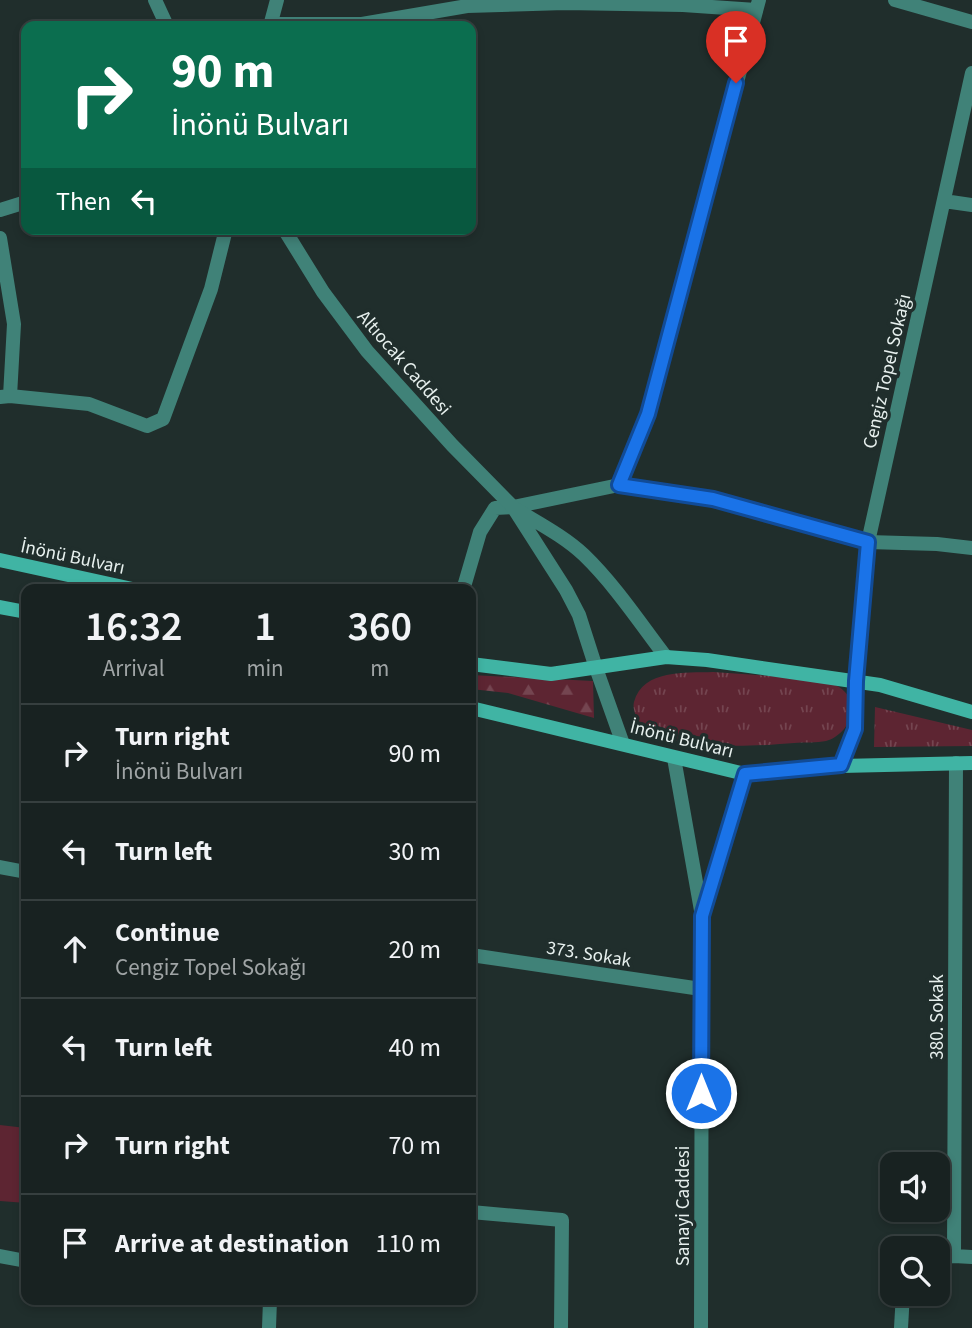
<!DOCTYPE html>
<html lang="en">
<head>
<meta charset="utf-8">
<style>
  body { margin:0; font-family:"Source Sans 3",sans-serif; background:#252f2e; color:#f1f3f6; height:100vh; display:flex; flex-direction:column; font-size:26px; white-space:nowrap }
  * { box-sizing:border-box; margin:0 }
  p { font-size:23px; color:#9fa4a5 }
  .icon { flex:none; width:38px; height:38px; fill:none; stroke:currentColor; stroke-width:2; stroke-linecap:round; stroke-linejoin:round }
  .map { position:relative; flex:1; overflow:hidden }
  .drawer { position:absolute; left:21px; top:584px; width:455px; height:721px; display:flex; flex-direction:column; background:#182221; border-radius:14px; box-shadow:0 4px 10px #0003,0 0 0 2px #363f3f }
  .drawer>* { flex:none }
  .hud { position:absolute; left:21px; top:21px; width:455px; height:214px; border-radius:14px; box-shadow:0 4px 10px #0003,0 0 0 2px #363f3f; background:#0b6e4f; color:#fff; overflow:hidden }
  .buttons { position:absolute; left:880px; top:1152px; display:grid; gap:14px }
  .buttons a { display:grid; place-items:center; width:70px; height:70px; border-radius:14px; background:#182221; box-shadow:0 4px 10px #0003,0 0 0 2px #363f3f; font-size:35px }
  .pin { position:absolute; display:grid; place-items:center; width:60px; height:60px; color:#fff; margin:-72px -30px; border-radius:50% 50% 50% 0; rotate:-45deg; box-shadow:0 0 7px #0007 }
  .pin .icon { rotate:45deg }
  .me { position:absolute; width:77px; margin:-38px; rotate:0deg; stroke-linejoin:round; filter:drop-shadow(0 0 5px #0008) }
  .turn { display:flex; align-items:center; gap:24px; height:147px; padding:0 35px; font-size:32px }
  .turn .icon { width:91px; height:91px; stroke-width:2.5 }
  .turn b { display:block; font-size:49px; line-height:60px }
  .then { display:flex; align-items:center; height:66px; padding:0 35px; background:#0003; gap:14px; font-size:26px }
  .eta { display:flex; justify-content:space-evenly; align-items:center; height:119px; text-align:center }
  .eta b { font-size:42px; font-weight:600; line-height:49px }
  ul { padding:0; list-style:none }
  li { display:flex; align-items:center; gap:21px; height:98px; padding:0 35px; border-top:2px solid #363f3f }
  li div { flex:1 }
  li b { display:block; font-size:26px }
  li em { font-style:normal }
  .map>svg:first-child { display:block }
  .grass { fill:url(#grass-tufts) }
  .forest { fill:url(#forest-firs) }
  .pitch { fill:#5d2532 }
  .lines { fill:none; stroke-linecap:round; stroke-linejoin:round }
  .minor { stroke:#408278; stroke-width:14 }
  .tertiary { stroke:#408278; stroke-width:14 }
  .secondary { stroke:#40b4a4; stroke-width:14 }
  .route-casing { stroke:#114b97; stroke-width:18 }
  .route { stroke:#1a73e8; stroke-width:12 }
  .labels { text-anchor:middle; stroke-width:7; stroke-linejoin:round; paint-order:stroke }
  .street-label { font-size:19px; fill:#e7f0ee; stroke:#202e2c }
</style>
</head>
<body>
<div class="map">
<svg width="972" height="1328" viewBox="0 0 972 1328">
  <defs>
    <pattern id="grass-tufts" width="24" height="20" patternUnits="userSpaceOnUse" patternTransform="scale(1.75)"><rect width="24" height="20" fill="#5d2532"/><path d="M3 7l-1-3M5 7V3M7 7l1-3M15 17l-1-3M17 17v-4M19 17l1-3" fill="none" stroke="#744550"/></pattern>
    <pattern id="forest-firs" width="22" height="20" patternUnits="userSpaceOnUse" patternTransform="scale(1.75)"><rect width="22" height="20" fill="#5d2532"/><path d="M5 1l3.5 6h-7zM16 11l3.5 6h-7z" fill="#744550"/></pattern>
  </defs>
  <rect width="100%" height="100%" fill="#202e2c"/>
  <path class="grass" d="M713,672C745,674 777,676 809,680C817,681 827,681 835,685C847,690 854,702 851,715C849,726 838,738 826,741C817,743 804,742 794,743C758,746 671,752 642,726C637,720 632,709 634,702C643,669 686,673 713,672Z
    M875,707L972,730V746L874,747Z"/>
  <path class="forest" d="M471,675L593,681L594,718L508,693L471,689Z"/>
  <path class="pitch" d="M0,1125L26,1128V1203L0,1201Z"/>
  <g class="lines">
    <path class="minor" d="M895,0L972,22
      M270,24H362L467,6L565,3L683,5L756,10
      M270,26L277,0
      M944,201L972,205
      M0,210L26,202
      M0,238L14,324L10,396
      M0,397L10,396L89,404L147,426L163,419L211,289L226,229
      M619,485L648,414L759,0
      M463,590L480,532L495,508L513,507L619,485L713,499L868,542L937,544L972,548
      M856,681L868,542L972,73
      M0,867L26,872
      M471,955L701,989
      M471,1212L562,1220L561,1328
      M0,1256L26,1261
      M954,1256L972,1257
      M938,1258L954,1256L956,763
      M269,1328L270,1300
      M901,1328L903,1293"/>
    <path class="tertiary" d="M155,0L167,26
      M284,229L323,292L367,351L452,445L513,507L566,590L579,615L596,668L623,744
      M517,510C540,524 565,537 584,555C615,585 640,623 666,657
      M674,758L702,916L701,1328
      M841,766L855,729L856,681
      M703,912L745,774"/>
    <path class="secondary" d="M0,560L137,590
      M0,607L26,612
      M471,664L551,674L666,657L707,660L880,685L972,712
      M471,708L745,774L841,766L972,763"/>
  </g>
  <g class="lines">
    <g class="route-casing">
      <path id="route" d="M701,1093L702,916L745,774L841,765L855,729L856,681L868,542L713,499L619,485L648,414L736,83"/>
    </g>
    <use href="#route" class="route"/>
  </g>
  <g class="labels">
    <g class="street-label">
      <text transform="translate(405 362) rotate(49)" y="7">Altıocak Caddesi</text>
      <text transform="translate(886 371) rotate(-77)" y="7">Cengiz Topel Sokağı</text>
      <text transform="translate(73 556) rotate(12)" y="7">İnönü Bulvarı</text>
      <text transform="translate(682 738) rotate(14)" y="7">İnönü Bulvarı</text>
      <text transform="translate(589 953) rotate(9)" y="7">373. Sokak</text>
      <text transform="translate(936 1017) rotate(-90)" y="7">380. Sokak</text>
      <text transform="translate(682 1206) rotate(-90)" y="7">Sanayi Caddesi</text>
    </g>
  </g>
</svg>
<div class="buttons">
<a><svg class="icon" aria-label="sound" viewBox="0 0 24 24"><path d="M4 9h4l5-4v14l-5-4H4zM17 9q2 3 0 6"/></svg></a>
<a><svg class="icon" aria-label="search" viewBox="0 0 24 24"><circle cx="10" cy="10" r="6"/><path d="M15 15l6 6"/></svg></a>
</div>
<div class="pin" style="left:736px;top:83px;background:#d93025"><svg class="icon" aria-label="arrive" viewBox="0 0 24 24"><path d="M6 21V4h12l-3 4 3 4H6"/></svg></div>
<svg class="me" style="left:701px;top:1093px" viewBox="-20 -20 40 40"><circle r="17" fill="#1a73e8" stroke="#fff" stroke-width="3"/><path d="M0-11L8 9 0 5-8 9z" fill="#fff"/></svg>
<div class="hud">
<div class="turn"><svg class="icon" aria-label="right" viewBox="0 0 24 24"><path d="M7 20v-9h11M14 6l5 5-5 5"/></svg><div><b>90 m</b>İnönü Bulvarı</div></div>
<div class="then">Then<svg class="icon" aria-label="left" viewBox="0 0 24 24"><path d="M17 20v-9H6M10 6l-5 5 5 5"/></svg></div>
</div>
<section class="drawer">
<div class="eta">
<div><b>16:32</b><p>Arrival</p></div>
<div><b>1</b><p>min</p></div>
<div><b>360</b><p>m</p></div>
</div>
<ul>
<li><svg class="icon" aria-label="right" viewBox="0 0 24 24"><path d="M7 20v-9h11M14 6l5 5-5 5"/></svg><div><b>Turn right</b><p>İnönü Bulvarı</p></div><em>90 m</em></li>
<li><svg class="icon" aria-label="left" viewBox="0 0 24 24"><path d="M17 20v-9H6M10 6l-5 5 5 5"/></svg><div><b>Turn left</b></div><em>30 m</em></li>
<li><svg class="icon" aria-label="ahead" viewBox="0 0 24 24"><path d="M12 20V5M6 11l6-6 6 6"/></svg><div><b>Continue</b><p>Cengiz Topel Sokağı</p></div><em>20 m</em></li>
<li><svg class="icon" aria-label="left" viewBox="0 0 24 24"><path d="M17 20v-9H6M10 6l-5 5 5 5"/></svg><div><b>Turn left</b></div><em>40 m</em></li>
<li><svg class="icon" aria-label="right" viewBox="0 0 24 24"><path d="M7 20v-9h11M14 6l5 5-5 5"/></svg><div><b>Turn right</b></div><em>70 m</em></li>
<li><svg class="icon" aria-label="arrive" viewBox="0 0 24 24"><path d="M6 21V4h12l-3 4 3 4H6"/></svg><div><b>Arrive at destination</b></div><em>110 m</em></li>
</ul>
</section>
</div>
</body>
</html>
